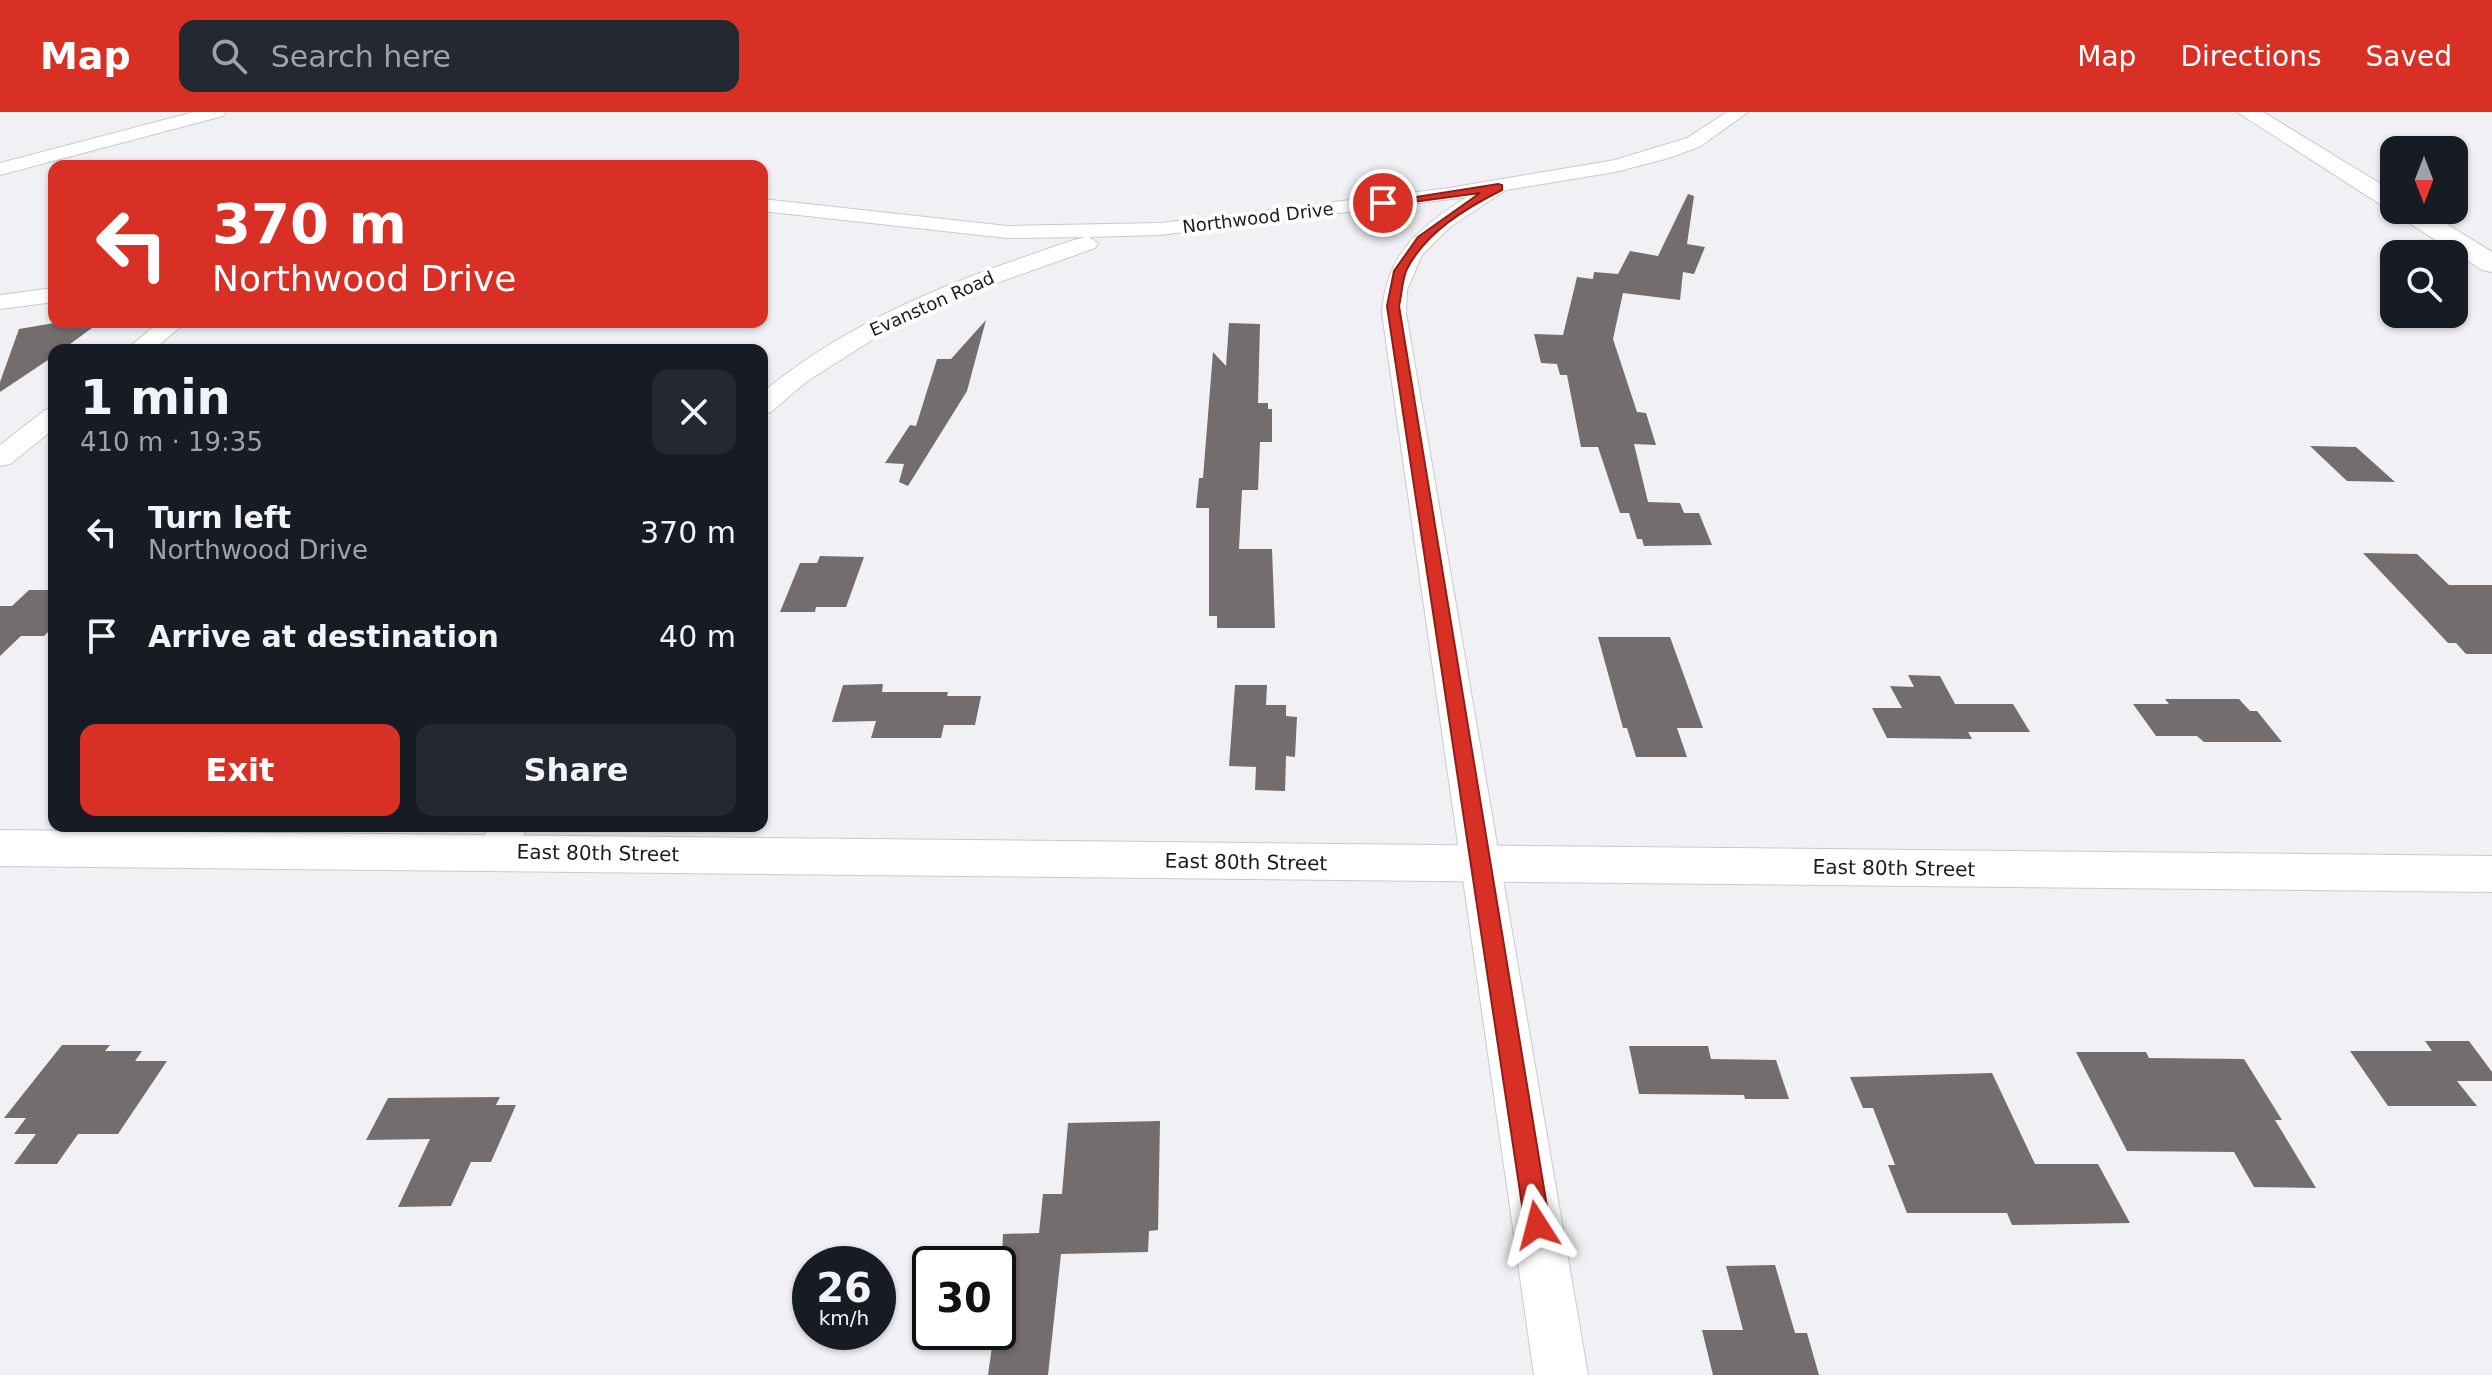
<!DOCTYPE html>
<html lang="en">
<head>
<meta charset="utf-8">
<style>
  body { margin:0; font-family:"DejaVu Sans",sans-serif; background:#242831; color:#f1f3f6; height:100vh; display:flex; flex-direction:column; font-size:30px; white-space:nowrap }
  * { box-sizing:border-box; margin:0 }
  p { font-size:26px; color:#9ea1a6 }
  .icon { flex:none; width:44px; height:44px; fill:none; stroke:currentColor; stroke-width:2; stroke-linecap:round; stroke-linejoin:round }
  .map { position:relative; flex:1; overflow:hidden }
  .drawer { position:absolute; left:48px; top:232px; width:720px; height:488px; display:flex; flex-direction:column; background:#171b24; border-radius:16px; box-shadow:0 2px 6px #0004 }
  .drawer>* { flex:none }
  .top-card { position:absolute; left:48px; top:48px; width:720px; height:168px; border-radius:16px; box-shadow:0 2px 6px #0004; background:#d93025; color:#fff; overflow:hidden }
  .needle { width:52px; rotate:180deg }
  .controls { position:absolute; left:2380px; top:24px; display:grid; gap:16px }
  .controls a { display:grid; place-items:center; width:88px; height:88px; border-radius:16px; background:#171b24; box-shadow:0 2px 6px #0004; font-size:40px }
  .speed { position:absolute; left:792px; top:1134px; display:flex; gap:16px; font-size:40px; font-weight:700; text-align:center }
  .speed>* { display:grid; place-content:center; width:104px; height:104px; border-radius:50%; background:#171b24; box-shadow:0 2px 6px #0004; line-height:1 }
  .speed small { font-size:20px; font-weight:400 }
  .speed .limit { border:4px solid #111; border-radius:12px; background:#fff; color:#111 }
  .pin { position:absolute; display:grid; place-items:center; width:68px; height:68px; color:#fff; margin:-34px; border:4px solid #fff; border-radius:50%; box-shadow:0 2px 8px #0007 }
  .me { position:absolute; width:88px; margin:-44px; rotate:351deg; stroke-linejoin:round; filter:drop-shadow(0 0 6px #0008) }
  .turn { display:flex; align-items:center; gap:28px; height:168px; padding:0 32px; font-size:36px }
  .turn .icon { width:104px; height:104px; stroke-width:2.5 }
  .turn b { display:block; font-size:56px; line-height:68px }
  .round { display:grid; place-items:center; flex:none; width:84px; height:84px; border-radius:16px; background:#242831 }
  .headline { display:flex; align-items:center; justify-content:space-between; height:136px; padding:0 32px }
  h1 { font-size:48px; font-weight:700; line-height:60px }
  .primary-button { display:flex; gap:16px; margin-top:auto; padding:16px 32px }
  .primary-button a { flex:1; height:92px; border-radius:16px; background:#d93025; color:#fff; font-size:32px; font-weight:700; line-height:92px; text-align:center }
  .primary-button a+a { background:#242831; color:#f1f3f6 }
  ul { padding:0; list-style:none }
  li { display:flex; align-items:center; gap:24px; height:104px; padding:0 32px }
  li div { flex:1 }
  li b { display:block; font-size:30px }
  li em { font-style:normal }
  header { display:flex; align-items:center; gap:48px; box-sizing:border-box; height:112px; padding:0 40px; background:#d93025; color:#fff }
  header strong { font-size:38px }
  nav { display:flex; gap:44px; margin-inline-start:auto; font-size:28px }
  .search { width:560px; height:72px; background:#242831; display:flex; align-items:center; gap:20px; box-sizing:border-box; padding:0 28px; border-radius:16px; color:#9ea1a6; font-size:30px }
  .map>svg:first-child { display:block }
  .building { fill:#736e6d }
  .lines { fill:none; stroke-linecap:round; stroke-linejoin:round }
  .minor-casing { stroke:#c9cace; stroke-width:2 }
  .tertiary-casing { stroke:#c9cace; stroke-width:2 }
  .minor { fill:#fff; fill-rule:evenodd }
  .tertiary { fill:#fff; fill-rule:evenodd }
  .route { fill:#d93025; stroke:#8d1f18; stroke-width:2 }
  .labels { text-anchor:middle; stroke-width:8; stroke-linejoin:round; paint-order:stroke }
  .far-street-label { font-size:18px; fill:#1c1c1d; stroke:#fff }
  .street-label { font-size:20px; fill:#1c1c1d; stroke:#fff }
</style>
</head>
<body>
<header>
<strong>Map</strong>
<div class="search"><svg class="icon" aria-label="search" viewBox="0 0 24 24"><circle cx="10" cy="10" r="6"/><path d="M15 15l6 6"/></svg>Search here</div>
<nav><a>Map</a><a>Directions</a><a>Saved</a></nav>
</header>
<div class="map">
<svg width="2492" height="1263" viewBox="0 0 2492 1263">
  <rect width="100%" height="100%" fill="#f1f1f5"/>
  <path class="building" d="M1688,82L1694,84L1687,132L1705,135L1694,162L1683,160L1680,188L1623,181L1613,227L1637,300L1646,301L1656,333L1634,332L1648,390L1680,391L1684,401H1699L1712,433L1644,434L1642,427H1637L1629,401H1620L1598,335H1581L1567,263H1560L1557,252L1541,251L1534,222L1563,223L1577,165L1593,167L1594,160L1618,162L1630,139L1658,144Z
    M986,208L967,279L908,374L899,370L904,352L885,351L910,313L916,314L937,247H951Z
    M60,210H100L62,238H54V244L0,280V270L19,217Z
    M1229,211L1260,212L1258,291H1268V297H1272V330H1260L1258,378H1242L1239,437H1272L1275,516H1217V504H1209V396H1196L1199,366H1203L1213,240L1226,254Z
    M2310,334L2356,335L2395,370L2347,369Z
    M2363,441L2417,442L2449,473H2492V542H2466L2456,531H2448Z
    M820,444L864,445L846,495H816L815,500H780L800,451H817Z
    M29,478H54V514L44,524H21L0,544V494H12Z
    M1598,525H1670L1703,616H1677L1687,645H1636L1627,616H1623Z
    M1908,563L1940,564L1955,592H2013L2030,620H1968L1972,627L1887,626L1872,596H1902L1890,574L1914,575Z
    M883,572L882,580H948L947,584H981L975,613H944L941,626H871L876,609L832,610L843,573Z
    M1235,573H1267L1266,593H1286V604L1297,605L1295,645L1286,644L1285,679L1255,678L1256,655L1229,654Z
    M2165,587H2239L2250,599H2257L2282,630H2204L2197,624H2156L2133,592H2169Z
    M2425,929H2469L2492,960V969H2457L2477,994H2388L2350,939H2432Z
    M62,933H110L105,939H142L135,949H167L118,1022H78L57,1052H14L36,1022H14L26,1006H4Z
    M1629,934H1708L1711,947L1776,948L1789,987H1745L1744,983L1639,982Z
    M2076,940H2146L2149,946L2244,947L2282,1008H2275L2316,1076L2254,1075L2234,1040L2127,1039Z
    M1992,961L2035,1052H2098L2130,1111L2012,1113L2007,1101H1907L1888,1053H1895L1873,996H1863L1850,965Z
    M500,985L496,993H516L491,1050H471L451,1094L398,1095L430,1027L366,1028L388,986Z
    M1160,1009L1158,1118L1149,1119L1148,1140L1061,1142L1048,1263H988L994,1220H998L1003,1122L1039,1121L1043,1082H1062L1068,1011Z
    M1775,1153L1795,1221H1807L1819,1263H1713L1702,1218H1743L1726,1154Z"/>
  <g class="lines">
    <g class="minor-casing">
      <path id="minor" d="M194,0H226L223,4L0,63V51Z
        M1727,0H1748L1701,34L1669,46L1615,60L1506,78L1450,115L1422,143L1407,178L1406,201L1588,1263H1534L1382,201C1386,142 1419,115 1467,85L1160,123L1089,125L1098,131L1095,136L966,182L883,221L806,270L771,300L762,302V281C835,220 920,182 1010,150C1035,142 1060,131 1085,125L1007,126L762,99V87L1007,114L1160,111L1449,76L1615,48L1687,26Z
        M54,176V190L0,197V183Z
        M159,210H186L153,238H126Z
        M54,296V317L10,352L0,354V333L45,298Z
        M490,714H528L510,749L496,753L482,749L476,739Z"/>
    </g>
    <g class="tertiary-casing">
      <path id="tertiary" d="M2237,0H2263L2394,80V98H2424L2492,140V160L2482,158Z
        M0,718L2492,744V780L0,754Z"/>
    </g>
    <use href="#minor" class="minor"/>
    <use href="#tertiary" class="tertiary"/>
  </g>
  <path class="route" d="M1498,72L1502,73V78C1466,96 1426,120 1407,157C1402,167 1402,182 1399,194L1550,1113L1546,1121L1537,1125L1528,1121L1525,1113L1387,194L1394,159L1418,125L1480,81L1383,94L1378,91Z"/>
  <g class="labels">
    <g class="far-street-label">
      <text transform="translate(1258 106) rotate(-7)" y="6">Northwood Drive</text>
      <text transform="translate(932 192) rotate(-24)" y="6">Evanston Road</text>
    </g>
    <g class="street-label">
      <text transform="translate(598 741) rotate(1)" y="7">East 80th Street</text>
      <text transform="translate(1246 750) rotate(1)" y="7">East 80th Street</text>
      <text transform="translate(1894 756) rotate(1)" y="7">East 80th Street</text>
    </g>
  </g>
</svg>
<div class="controls">
<a><svg class="needle" viewBox="-14 -14 28 28"><path d="M0-13l5 13h-10z" fill="#e53935"/><path d="M0 13l5-13h-10z" fill="#9ea1a6"/></svg></a>
<a><svg class="icon" aria-label="search" viewBox="0 0 24 24"><circle cx="10" cy="10" r="6"/><path d="M15 15l6 6"/></svg></a>
</div>
<div class="speed"><div>26<small>km/h</small></div><div class="limit">30</div></div>
<div class="pin" style="left:1383px;top:91px;background:#d93025"><svg class="icon" aria-label="arrive" viewBox="0 0 24 24"><path d="M6 21V4h12l-3 4 3 4H6"/></svg></div>
<svg class="me" style="left:1537px;top:1113px" viewBox="-20 -20 40 40"><path d="M0-17L14 15 0 8-14 15z" fill="#d93025" stroke="#fff" stroke-width="4"/></svg>
<div class="top-card">
<div class="turn"><svg class="icon" aria-label="left" viewBox="0 0 24 24"><path d="M17 20v-9H6M10 6l-5 5 5 5"/></svg><div><b>370 m</b>Northwood Drive</div></div>
</div>
<section class="drawer">
<div class="headline"><div><h1>1 min</h1><p>410 m · 19:35</p></div><a class="round"><svg class="icon" aria-label="close" viewBox="0 0 24 24"><path d="M6 6l12 12M18 6L6 18"/></svg></a></div>
<ul>
<li><svg class="icon" aria-label="left" viewBox="0 0 24 24"><path d="M17 20v-9H6M10 6l-5 5 5 5"/></svg><div><b>Turn left</b><p>Northwood Drive</p></div><em>370 m</em></li>
<li><svg class="icon" aria-label="arrive" viewBox="0 0 24 24"><path d="M6 21V4h12l-3 4 3 4H6"/></svg><div><b>Arrive at destination</b></div><em>40 m</em></li>
</ul>
<div class="primary-button"><a>Exit</a><a>Share</a></div>
</section>
</div>
</body>
</html>
